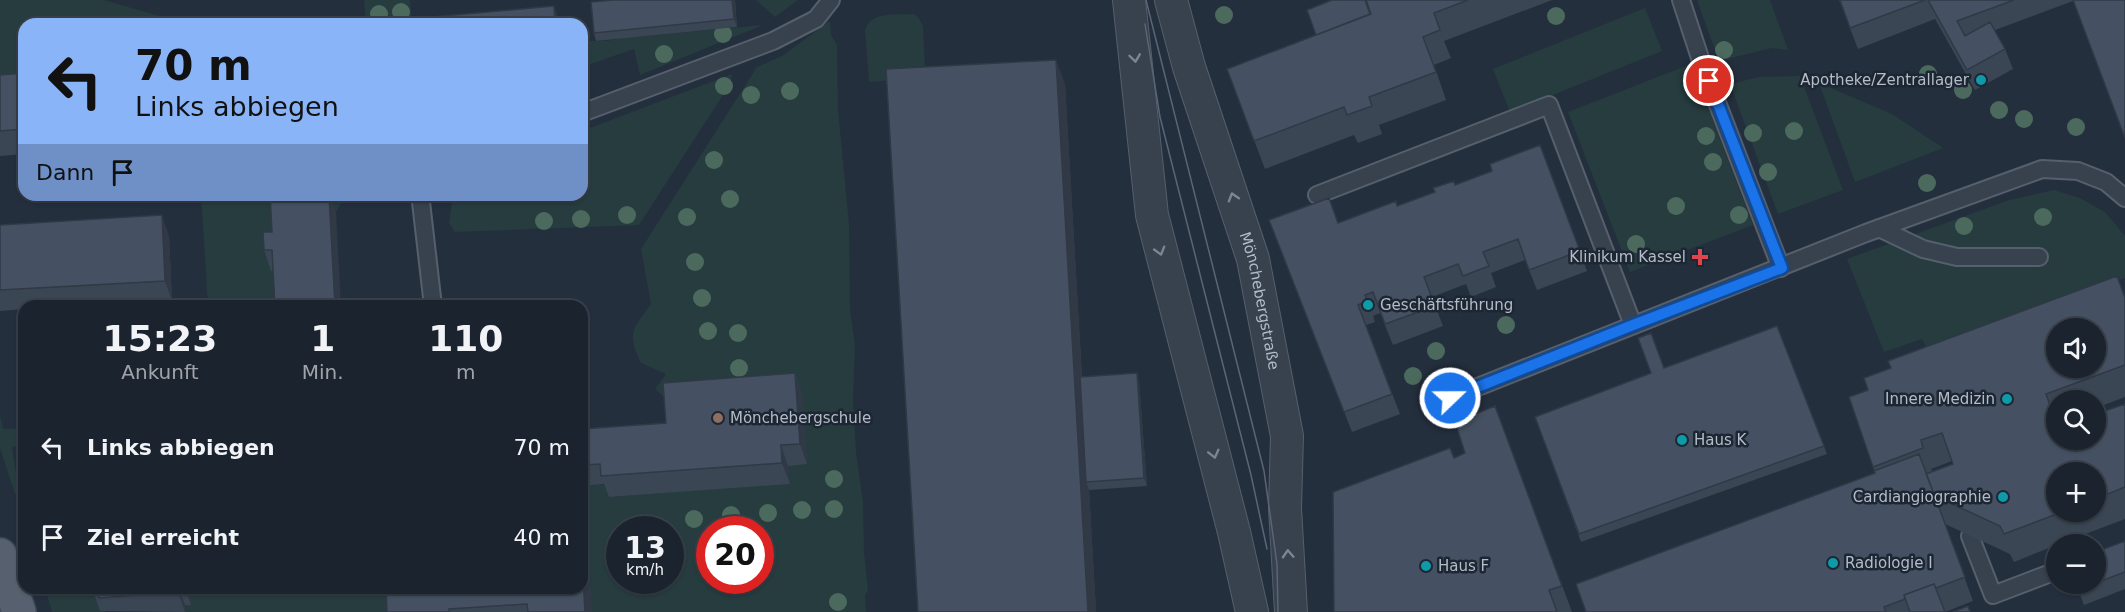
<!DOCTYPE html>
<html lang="de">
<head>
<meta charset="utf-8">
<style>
  body { margin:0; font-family:"DejaVu Sans",sans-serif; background:#242b36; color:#f1f3f6; height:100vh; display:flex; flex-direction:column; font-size:22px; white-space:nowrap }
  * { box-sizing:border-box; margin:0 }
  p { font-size:20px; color:#a0a4aa }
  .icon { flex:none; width:33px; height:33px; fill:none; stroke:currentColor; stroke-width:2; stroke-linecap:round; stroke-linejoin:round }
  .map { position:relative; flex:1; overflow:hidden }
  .sheet { position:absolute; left:18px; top:300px; width:570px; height:294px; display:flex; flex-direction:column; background:#1b232e; border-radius:18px; box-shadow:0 2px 4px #0004,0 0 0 2px #39404a }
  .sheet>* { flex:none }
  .guide { position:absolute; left:18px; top:18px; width:570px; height:183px; border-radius:18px; box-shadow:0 2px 4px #0004,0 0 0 2px #39404a; background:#8ab4f8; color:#111; overflow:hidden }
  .controls { position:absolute; left:2046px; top:318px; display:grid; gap:12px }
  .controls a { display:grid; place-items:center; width:60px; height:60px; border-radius:50%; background:#1b232e; box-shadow:0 2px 4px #0004,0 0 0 2px #39404a; font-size:30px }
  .speed { position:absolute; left:606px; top:516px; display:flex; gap:12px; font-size:30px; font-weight:700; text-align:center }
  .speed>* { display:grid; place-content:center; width:78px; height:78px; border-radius:50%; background:#1b232e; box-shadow:0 2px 4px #0004,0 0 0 2px #39404a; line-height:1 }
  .speed small { font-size:15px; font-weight:400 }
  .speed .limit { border:9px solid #d22; background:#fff; color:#111 }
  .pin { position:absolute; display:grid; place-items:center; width:51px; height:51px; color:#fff; margin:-26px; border:3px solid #fff; border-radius:50%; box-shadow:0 2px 6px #0007 }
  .me { position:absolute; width:66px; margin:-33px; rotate:68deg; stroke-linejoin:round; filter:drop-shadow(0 0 4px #0008) }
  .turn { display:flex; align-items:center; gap:21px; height:126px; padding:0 18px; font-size:27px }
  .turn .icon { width:78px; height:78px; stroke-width:2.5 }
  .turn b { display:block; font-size:42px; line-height:51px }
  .then { display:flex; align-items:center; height:57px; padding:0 18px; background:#0003; gap:12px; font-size:22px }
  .eta { display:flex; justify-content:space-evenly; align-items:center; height:102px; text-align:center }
  .eta b { font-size:36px; font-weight:600; line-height:42px }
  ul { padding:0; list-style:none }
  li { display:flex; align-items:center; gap:18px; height:90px; padding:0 18px }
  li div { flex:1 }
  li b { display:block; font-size:22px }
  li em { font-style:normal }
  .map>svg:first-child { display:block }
  .green { fill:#263c3f; fill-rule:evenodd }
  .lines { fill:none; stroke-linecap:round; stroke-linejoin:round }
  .service-casing { stroke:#565f6c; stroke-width:20 }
  .minor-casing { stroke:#565f6c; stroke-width:34 }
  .primary-casing { stroke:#414a57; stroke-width:36 }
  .service { stroke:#38414e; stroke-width:16 }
  .minor { stroke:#38414e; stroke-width:32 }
  .primary { stroke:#56606e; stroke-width:33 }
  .tram { stroke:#5a6575; stroke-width:1.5 }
  .tree { fill:#4b6a5d }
  .wall { fill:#3b4654; fill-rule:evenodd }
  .shaded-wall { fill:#303945 }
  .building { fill:#455162; stroke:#303945; stroke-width:1.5; fill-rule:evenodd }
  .oneway { stroke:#7c8592 }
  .route-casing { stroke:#114b97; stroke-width:15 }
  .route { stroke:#1a73e8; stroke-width:10 }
  .culture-dot { fill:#0f9aa8; stroke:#1d2633; stroke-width:2 }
  .health-dot { fill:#e0444e; stroke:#1d2633; stroke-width:2 }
  .education-dot { fill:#8d6e63; stroke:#1d2633; stroke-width:2 }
  .labels { text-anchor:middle; stroke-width:5; stroke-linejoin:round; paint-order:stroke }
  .poi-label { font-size:15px; fill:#b4bcc9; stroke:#1d2633; text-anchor:start }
  .street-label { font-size:15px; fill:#b4bcc9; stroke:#1d2633 }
</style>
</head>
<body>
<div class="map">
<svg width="2125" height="612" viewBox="0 0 2125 612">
  <rect width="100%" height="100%" fill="#242f3e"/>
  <path class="green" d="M0,0H104L163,17L164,24H24V98L0,100Z
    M364,0H410L412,24H366Z
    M756,0H798L775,17Z
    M1697,0H1770L1788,50L1771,48L1719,61Z
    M1645,8L1662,51L1510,112L1493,69Z
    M914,14L918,17L923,26L926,92L894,80L869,82L865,30C871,11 897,15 914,14Z
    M830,21L831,35L837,45L838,109L849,225L850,310L855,345L853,401L856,452L863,502L864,552L868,591L865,595L866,612H592L583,486L608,484L609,497L790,483L788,466L671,403L655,389L666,374L641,363C626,332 633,329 651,304L641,249L757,67L782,56ZM620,530H670V580H620ZM710,530H760V580H710Z
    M763,25L640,75L634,49L582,67V40C598,43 618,40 633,35L635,37Z
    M1691,64L1753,225L1630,272L1568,112Z
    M732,74L730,84L639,225L455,232L449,223L453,195H582V131Z
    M1800,76L1843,190L1778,214L1730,84L1759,77Z
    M1819,83L1892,114L1943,148L1855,182Z
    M2054,190L2080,198L2105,212L2125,236V278L1928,351L1922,339L1884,352L1847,259L2009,200Z
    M201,195H346L336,212L277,215L281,306H208Z
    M0,416L3,429L24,428V445L12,447L19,493L15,494L0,448Z
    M45,588H98L106,612H52Z
    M190,588H392L393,612H185V605L191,604Z"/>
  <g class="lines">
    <g class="service-casing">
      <path id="service" d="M1681,0L1701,61L1781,268
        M582,113L773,41L816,19L831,0
        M422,195L421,202L433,306
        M1317,195L1549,105L1633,325
        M1879,228L1923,249L1957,257H2039
        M1450,398L1866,233L2042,169L2078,171L2106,182L2125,198
        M1970,536L1993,595L2056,571"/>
    </g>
    <g class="minor-casing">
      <g id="minor">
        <path d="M1129,0L1152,215L1234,532L1252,612"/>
        <path id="s1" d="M1171,0L1189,67L1253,259L1287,436L1285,508L1291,612"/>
      </g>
    </g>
    <g class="primary-casing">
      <path id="primary" d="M0,555L19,612"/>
    </g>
    <use href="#service" class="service"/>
    <use href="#minor" class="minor"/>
    <use href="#primary" class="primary"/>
    <path class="tram" d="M1146,0L1264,471L1277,564L1278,612
      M1145,24L1160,117L1251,475L1267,549"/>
  </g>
  <g class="tree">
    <circle cx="401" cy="12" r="9"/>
    <circle cx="379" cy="14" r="9"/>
    <circle cx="1224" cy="15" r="9"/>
    <circle cx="1556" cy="16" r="9"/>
    <circle cx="723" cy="34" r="9"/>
    <circle cx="1724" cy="50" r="9"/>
    <circle cx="664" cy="54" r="9"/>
    <circle cx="1928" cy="74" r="9"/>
    <circle cx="724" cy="86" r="9"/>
    <circle cx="1963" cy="90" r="9"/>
    <circle cx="790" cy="91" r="9"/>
    <circle cx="751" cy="95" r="9"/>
    <circle cx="1999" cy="110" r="9"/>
    <circle cx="2024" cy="119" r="9"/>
    <circle cx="2076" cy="127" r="9"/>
    <circle cx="1794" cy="131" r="9"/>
    <circle cx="1753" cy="133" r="9"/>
    <circle cx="1706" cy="136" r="9"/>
    <circle cx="714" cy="160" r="9"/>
    <circle cx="1713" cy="162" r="9"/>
    <circle cx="1768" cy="172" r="9"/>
    <circle cx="1927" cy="183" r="9"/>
    <circle cx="730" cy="199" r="9"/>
    <circle cx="1676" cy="206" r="9"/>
    <circle cx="627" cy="215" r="9"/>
    <circle cx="1739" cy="215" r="9"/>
    <circle cx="687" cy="217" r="9"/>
    <circle cx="2043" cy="217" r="9"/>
    <circle cx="581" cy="219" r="9"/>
    <circle cx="544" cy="221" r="9"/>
    <circle cx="1964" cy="226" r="9"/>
    <circle cx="1636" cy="244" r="9"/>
    <circle cx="695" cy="262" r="9"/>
    <circle cx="702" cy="298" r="9"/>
    <circle cx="1506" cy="325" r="9"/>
    <circle cx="708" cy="331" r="9"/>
    <circle cx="738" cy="333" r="9"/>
    <circle cx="1436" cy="351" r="9"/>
    <circle cx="739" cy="368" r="9"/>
    <circle cx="1413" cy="376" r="9"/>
    <circle cx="834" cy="479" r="9"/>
    <circle cx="834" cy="509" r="9"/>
    <circle cx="802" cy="510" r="9"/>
    <circle cx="768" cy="513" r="9"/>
    <circle cx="731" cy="515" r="9"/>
    <circle cx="694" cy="519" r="9"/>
    <circle cx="838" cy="602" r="9"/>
  </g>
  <path class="wall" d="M735,0L737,27L596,41L594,33Z
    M1366,0H1552L1444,41L1451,58L1434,65L1446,100L1379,125L1382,134L1358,143L1354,135L1265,169L1227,69L1371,14Z
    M1839,0H2125L2073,1L1995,30L2005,49L2013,69L1975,90L1935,19L1858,49Z
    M24,73V154L0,156V75Z
    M1065,84L1082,377L1139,381L1147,486L1089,490V489L1096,612H918Z
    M1540,145L1587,271L1537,290L1525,260L1491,273L1496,287L1471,297L1466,284L1432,297L1443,326L1393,345L1380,313L1373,316L1375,322L1366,325L1400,414L1352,432L1269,220L1338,223L1397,206L1492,171Z
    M336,212L273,271H271L264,250L272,232Z
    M0,225L169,236L172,301L87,306H24V309L0,311Z
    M2125,298V397L2096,408V400H2056V440L2125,404V519L2059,544H2056V545L2014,562L2010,554L1945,524L1973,601L1945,612H1586L1875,473L1849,397ZM1952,461L1953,464L1932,471L1931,469ZM2096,472V512H2056Z
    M1777,326L1827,454L1581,542L1535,417Z
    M795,373L802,394L807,464L788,466L790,484L609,497L604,484L583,486L592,612H387L582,588V429L666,423Z
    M1495,406L1572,612H1334L1454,458L1465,453Z
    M2125,541V589L2084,605L2076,584H2096V552Z
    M92,588H190L191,605H185V612L100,611Z"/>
  <path class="shaded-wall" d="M732,0H735L737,27L734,19Z
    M554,6L557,14V24H555Z
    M1056,60L1065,84L1088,482H1086L1089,489L1096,612H1088Z
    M329,195H330L336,212L341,306H335Z
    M162,215L169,236L172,301L165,281Z
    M795,373L802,394L807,464L800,444Z
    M1137,373L1139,381L1147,486L1144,478Z
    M781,445L788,466L790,484L782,463Z
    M582,483L583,486L592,612H585L582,560Z
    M178,588H179L185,605V612L178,592Z
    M185,588H190L191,605Z"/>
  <path class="building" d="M613,0H732L734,19L594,33L591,2Z
    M1332,0H1365L1370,14L1316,35L1307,10Z
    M1366,0H1468L1434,13L1440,30L1423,37L1436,72L1369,97L1372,106L1347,115L1344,107L1254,141L1227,69L1371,14Z
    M1840,0H1925L1850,28Z
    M1928,0H2014L1957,21L1965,36L1990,22L2005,49L1967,70Z
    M2073,0H2125V138Z
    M554,6L555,24H410L409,19Z
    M1056,60L1088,612H918L886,69Z
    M24,73V129L0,131V75Z
    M1540,145L1580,251L1529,270L1518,239L1483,252L1489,266L1463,276L1458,264L1424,277L1435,306L1385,324L1373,292L1365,295L1367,301L1358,305L1392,394L1344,412L1269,220L1329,198L1338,223L1396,201L1397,206L1435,192L1433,188L1454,181L1455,185L1492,171L1490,164Z
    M270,195H329L335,306H275L272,250H264L263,232H272Z
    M162,215L165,281L0,290V225Z
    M2117,276L2125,298V365L2046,394L2056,422V440H2096V414L2125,404V487L2096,499V472H2056V512H2062L2004,534L2000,526L1935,496L1926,474L1953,464L1942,433L1921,440L1923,448L1873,467L1849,397L1868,390L1864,378L1891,368L1888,361ZM2056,328H2096V368H2056Z
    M1777,326L1824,446L1579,534L1535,417L1651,373L1638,338L1651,333L1664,368Z
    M795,373L800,444L781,445L782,463L601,476L600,464L582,465V429L666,423L663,383Z
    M1137,373L1144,478L1086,482L1080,377Z
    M1495,406L1562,586L1549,590L1557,612H1334L1333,492L1450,448L1454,458L1465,453L1455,422Z
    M1919,454L1965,577L1936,588L1934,584L1904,595L1905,599L1884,607L1886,612H1586L1576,584L1875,473L1874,471Z
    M2125,541V572L2096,583V552Z
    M582,560L585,612H528L527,604L449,609V612H387L386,588H582Z
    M1934,584L1945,612H1910L1904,595Z
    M2076,584H2094L2078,590Z
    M92,588H178V592L99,598V590L93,591Z
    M1968,606L1970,612H1953Z"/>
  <defs><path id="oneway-chevron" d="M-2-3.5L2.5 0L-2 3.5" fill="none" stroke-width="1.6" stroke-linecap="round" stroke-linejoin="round" transform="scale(1.5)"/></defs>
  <g class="oneway">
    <use href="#oneway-chevron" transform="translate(1135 58) rotate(82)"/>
    <use href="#oneway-chevron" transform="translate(1233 197) rotate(-107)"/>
    <use href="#oneway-chevron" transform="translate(1160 251) rotate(74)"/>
    <use href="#oneway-chevron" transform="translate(1214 454) rotate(76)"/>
    <use href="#oneway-chevron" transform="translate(1288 554) rotate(-93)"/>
  </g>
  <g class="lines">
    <g class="route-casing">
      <path id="route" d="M1450,398L1633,325L1782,268L1709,81"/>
    </g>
    <use href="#route" class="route"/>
  </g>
  <g class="culture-dot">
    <circle cx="1981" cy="80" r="6"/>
    <circle cx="1368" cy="305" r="6"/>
    <circle cx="2007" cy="399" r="6"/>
    <circle cx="1682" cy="440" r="6"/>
    <circle cx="2003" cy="497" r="6"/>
    <circle cx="1833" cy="563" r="6"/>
    <circle cx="1426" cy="566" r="6"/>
  </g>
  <path class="health-dot" d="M1697 248h6v6h6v6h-6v6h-6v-6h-6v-6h6z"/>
  <circle class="education-dot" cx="718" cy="418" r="6"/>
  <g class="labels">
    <g class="poi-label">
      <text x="1969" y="85" text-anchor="end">Apotheke/Zentrallager</text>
      <text x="1686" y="262" text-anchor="end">Klinikum Kassel</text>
      <text x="1380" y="310">Geschäftsführung</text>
      <text x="1995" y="404" text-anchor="end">Innere Medizin</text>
      <text x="730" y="423">Mönchebergschule</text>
      <text x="1694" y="445">Haus K</text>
      <text x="1991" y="502" text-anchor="end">Cardiangiographie</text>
      <text x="1845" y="568">Radiologie I</text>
      <text x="1438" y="571">Haus F</text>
    </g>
    <g class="street-label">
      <text dy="5" stroke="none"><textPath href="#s1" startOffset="314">Mönchebergstraße</textPath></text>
    </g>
  </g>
</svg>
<div class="controls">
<a><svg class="icon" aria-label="sound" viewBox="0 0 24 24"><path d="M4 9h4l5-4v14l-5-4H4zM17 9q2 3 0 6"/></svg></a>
<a><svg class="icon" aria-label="search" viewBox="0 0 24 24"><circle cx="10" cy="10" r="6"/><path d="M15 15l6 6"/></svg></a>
<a>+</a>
<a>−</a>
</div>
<div class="speed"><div>13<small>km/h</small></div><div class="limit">20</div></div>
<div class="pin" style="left:1709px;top:81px;background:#d93025"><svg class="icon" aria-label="arrive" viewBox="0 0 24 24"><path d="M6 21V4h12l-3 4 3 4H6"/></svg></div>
<svg class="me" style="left:1450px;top:398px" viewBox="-20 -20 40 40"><circle r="17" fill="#1a73e8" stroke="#fff" stroke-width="3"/><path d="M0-11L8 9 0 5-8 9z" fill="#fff"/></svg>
<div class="guide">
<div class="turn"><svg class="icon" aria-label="left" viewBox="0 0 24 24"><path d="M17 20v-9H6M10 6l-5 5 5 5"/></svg><div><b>70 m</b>Links abbiegen</div></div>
<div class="then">Dann<svg class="icon" aria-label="arrive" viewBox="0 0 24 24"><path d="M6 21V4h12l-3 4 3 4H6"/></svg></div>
</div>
<section class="sheet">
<div class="eta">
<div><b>15:23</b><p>Ankunft</p></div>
<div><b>1</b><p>Min.</p></div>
<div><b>110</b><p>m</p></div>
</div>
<ul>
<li><svg class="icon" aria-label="left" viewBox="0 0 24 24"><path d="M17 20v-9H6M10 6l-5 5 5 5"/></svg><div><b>Links abbiegen</b></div><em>70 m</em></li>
<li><svg class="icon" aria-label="arrive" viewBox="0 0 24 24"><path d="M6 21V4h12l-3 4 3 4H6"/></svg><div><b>Ziel erreicht</b></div><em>40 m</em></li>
</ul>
</section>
</div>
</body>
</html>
